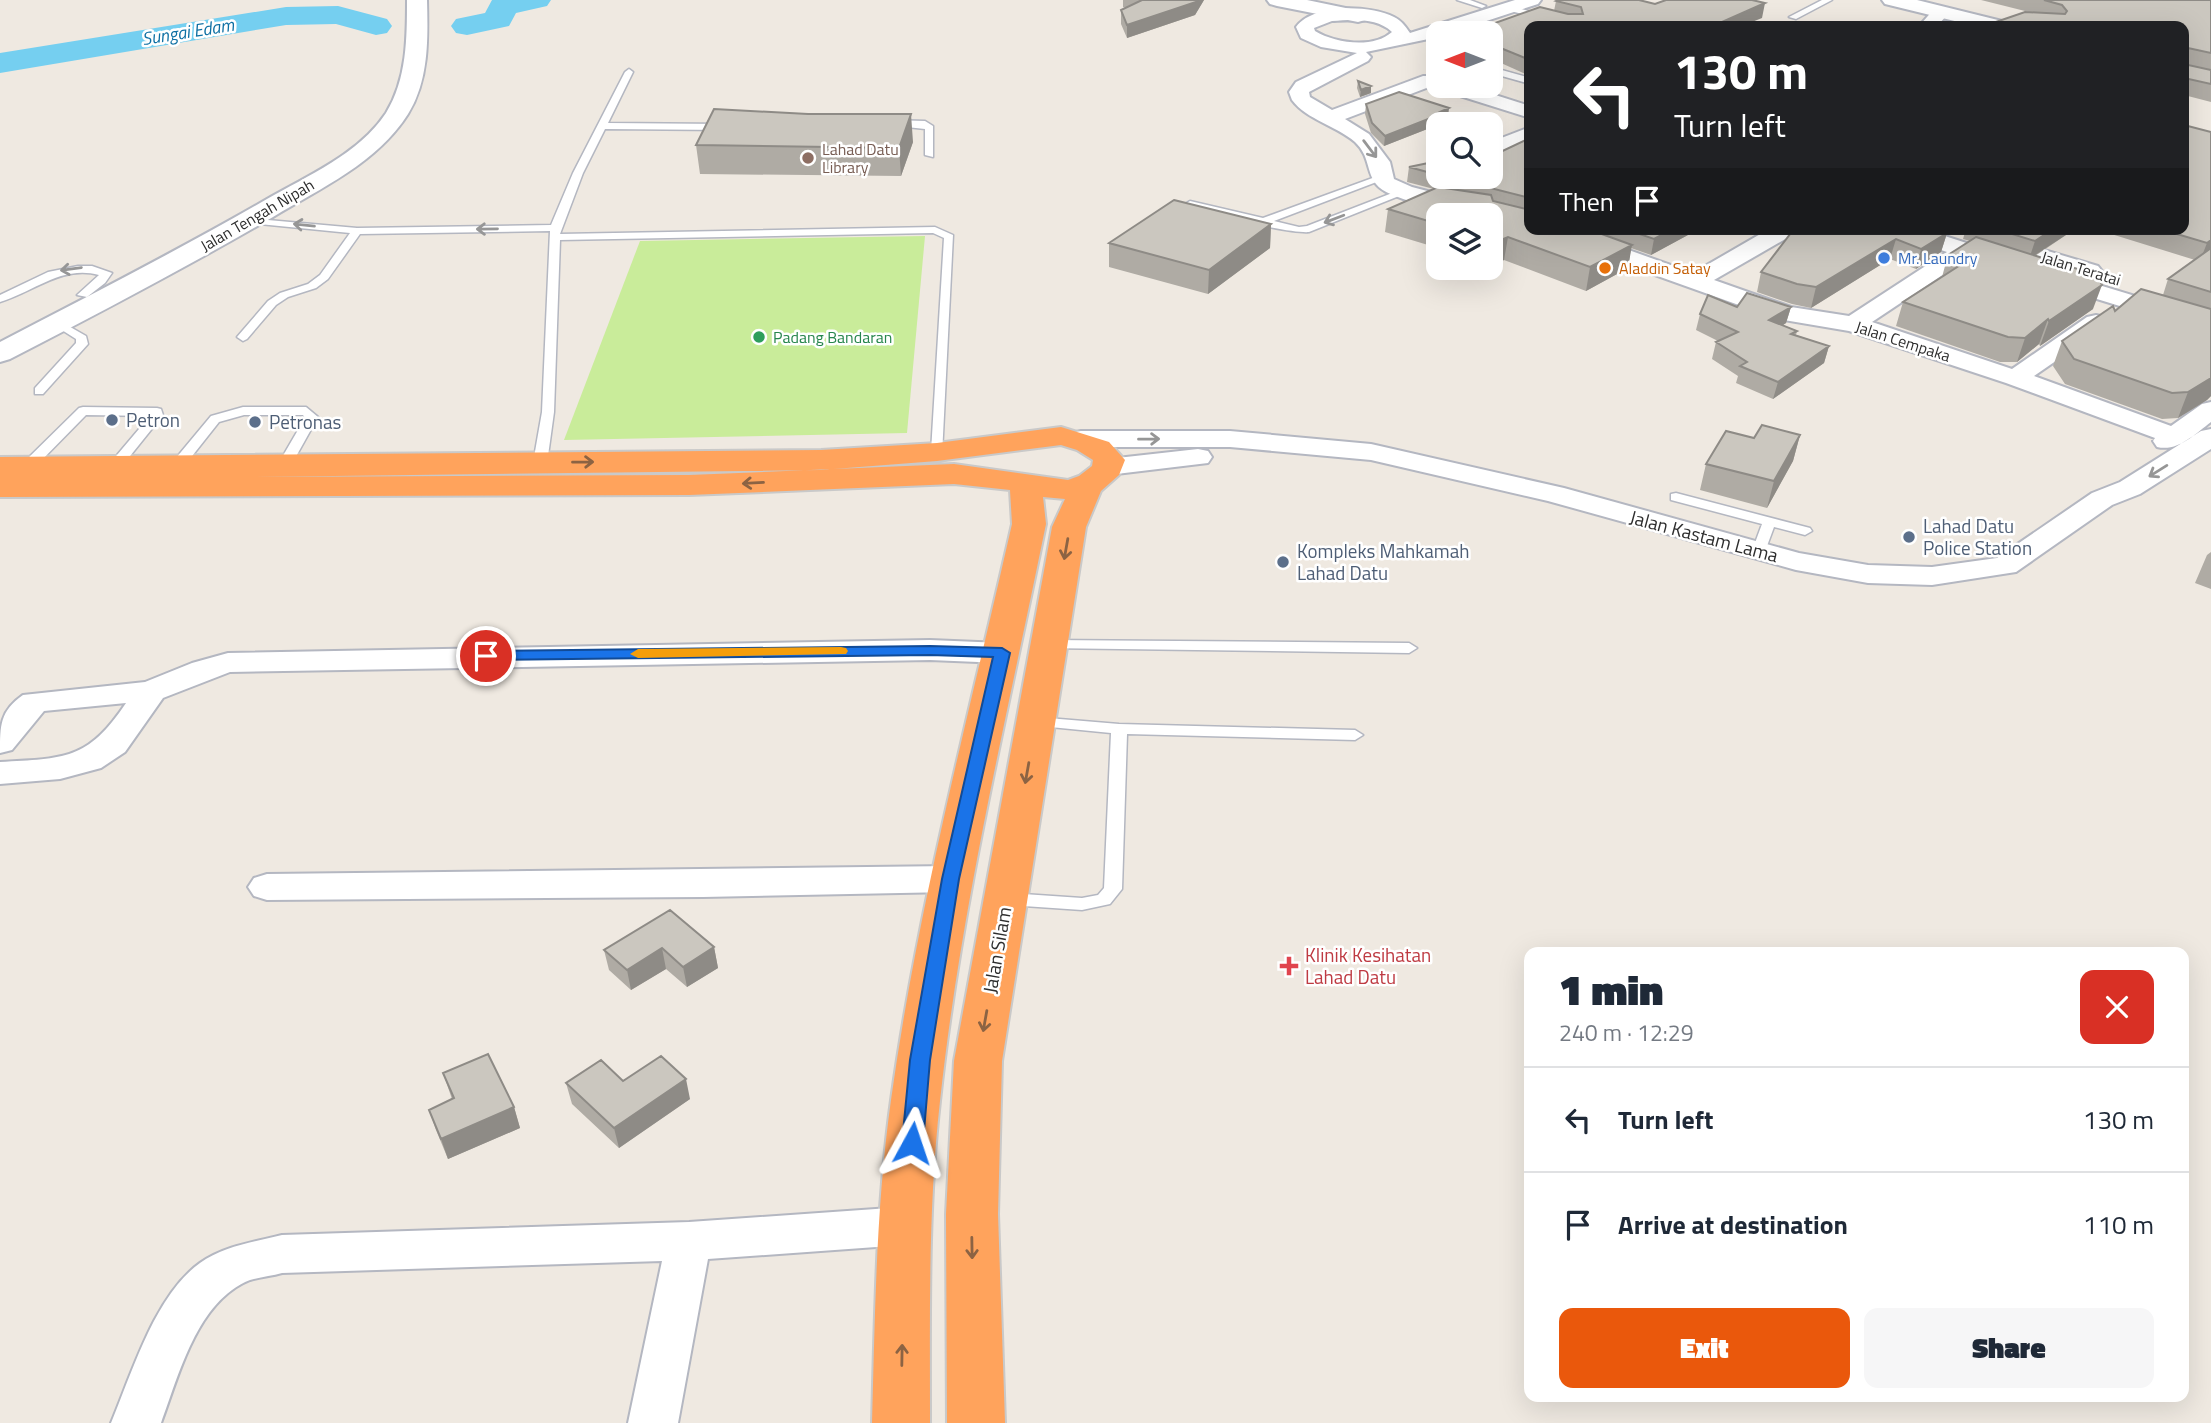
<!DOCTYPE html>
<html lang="en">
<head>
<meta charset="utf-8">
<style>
  body { margin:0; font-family:"Titillium Web",sans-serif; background:#f6f6f7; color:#1f2937; height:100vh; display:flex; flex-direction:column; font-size:26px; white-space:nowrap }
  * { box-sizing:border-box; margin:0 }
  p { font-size:23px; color:#747a83 }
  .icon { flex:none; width:38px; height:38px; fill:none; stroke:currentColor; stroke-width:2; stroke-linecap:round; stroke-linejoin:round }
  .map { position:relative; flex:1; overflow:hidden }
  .side { position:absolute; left:1524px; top:947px; width:665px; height:455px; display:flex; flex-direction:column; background:#fff; border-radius:14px; box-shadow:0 7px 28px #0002 }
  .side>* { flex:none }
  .hud { position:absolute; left:1524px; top:21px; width:665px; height:214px; border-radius:14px; box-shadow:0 7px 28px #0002; background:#202124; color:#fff; overflow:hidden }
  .needle { width:46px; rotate:270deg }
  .controls { position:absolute; left:1426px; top:21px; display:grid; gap:14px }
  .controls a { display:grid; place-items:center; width:77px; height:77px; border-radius:14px; background:#fff; box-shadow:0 7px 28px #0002; font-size:35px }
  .pin { position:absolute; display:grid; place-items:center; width:60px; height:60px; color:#fff; margin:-30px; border:4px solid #fff; border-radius:50%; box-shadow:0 2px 7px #0007 }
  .me { position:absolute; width:77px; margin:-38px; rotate:5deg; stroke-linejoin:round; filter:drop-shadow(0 0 5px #0008) }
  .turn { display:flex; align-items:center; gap:24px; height:147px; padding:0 35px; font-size:32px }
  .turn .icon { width:91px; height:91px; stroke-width:2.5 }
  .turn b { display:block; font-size:49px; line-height:60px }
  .then { display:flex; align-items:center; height:66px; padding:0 35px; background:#0003; gap:14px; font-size:26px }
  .round { display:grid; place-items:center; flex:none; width:74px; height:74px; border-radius:14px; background:#f6f6f7 }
  .overview { display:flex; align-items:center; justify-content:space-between; height:119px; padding:0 35px }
  h1 { font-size:42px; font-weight:800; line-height:52px }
  .button { display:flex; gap:14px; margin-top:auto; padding:14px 35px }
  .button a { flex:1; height:80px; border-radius:14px; background:#ea580c; color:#fff; font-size:28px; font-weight:800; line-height:80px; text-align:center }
  .button a+a { background:#f6f6f7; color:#1f2937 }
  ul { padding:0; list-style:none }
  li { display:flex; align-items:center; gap:21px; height:105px; padding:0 35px; border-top:2px solid #e0e1e3 }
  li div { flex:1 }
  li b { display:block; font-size:26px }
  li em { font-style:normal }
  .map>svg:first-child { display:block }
  .pitch { fill:#c9ec9a }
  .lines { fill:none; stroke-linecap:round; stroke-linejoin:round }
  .river { fill:#75cff0; fill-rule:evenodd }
  .lane-casing { stroke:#b4b7c1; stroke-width:3 }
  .street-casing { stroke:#b4b7c1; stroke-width:4 }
  .secondary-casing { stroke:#b4b7c1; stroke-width:4 }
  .highway-casing { stroke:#c9c9c9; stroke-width:4 }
  .lane { fill:#fff; fill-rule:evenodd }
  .street { fill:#fff; fill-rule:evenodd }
  .secondary { fill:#fff; fill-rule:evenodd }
  .highway { fill:#ffa35c; fill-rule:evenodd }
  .wall { fill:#afaba4 }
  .shaded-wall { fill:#8e8b86 }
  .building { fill:#cbc7bf; stroke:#8e8b86; stroke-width:2 }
  .oneway { stroke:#969696 }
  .oneway2 { stroke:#8c6343 }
  .route { fill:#1a73e8; stroke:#114b97; stroke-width:2 }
  .slow { fill:#f59e0b }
  .education-dot { fill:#8d6e63; stroke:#fff; stroke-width:2.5 }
  .shop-dot { fill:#3f7fe0; stroke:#fff; stroke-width:2.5 }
  .food-dot { fill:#e8710a; stroke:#fff; stroke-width:2.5 }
  .leisure-dot { fill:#2e9e5b; stroke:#fff; stroke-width:2.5 }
  .service-dot { fill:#5c6f8a; stroke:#fff; stroke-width:2.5 }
  .health-dot { fill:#e0444e; stroke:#fff; stroke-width:2.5 }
  .labels { text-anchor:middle; stroke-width:5; stroke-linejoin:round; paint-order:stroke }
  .far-education-label { font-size:16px; fill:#785e54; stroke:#fff; text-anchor:start }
  .far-street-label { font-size:16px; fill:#2e2e2e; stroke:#fff }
  .far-shop-label { font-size:16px; fill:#366cbe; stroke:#fff; text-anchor:start }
  .far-food-label { font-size:16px; fill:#c56008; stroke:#fff; text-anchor:start }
  .far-leisure-label { font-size:16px; fill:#27864d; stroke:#fff; text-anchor:start }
  .far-water-label { font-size:18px; font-style:italic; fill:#0d6fa3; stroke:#fff }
  .service-label { font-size:19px; fill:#4e5e75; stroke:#fff; text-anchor:start }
  .street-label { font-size:19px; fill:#2e2e2e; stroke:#fff }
  .health-label { font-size:19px; fill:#be3a42; stroke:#fff; text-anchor:start }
</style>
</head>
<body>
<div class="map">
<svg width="2211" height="1423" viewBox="0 0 2211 1423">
  <rect width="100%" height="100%" fill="#efe9e1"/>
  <path class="pitch" d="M925,236L907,433L564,440L640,241Z"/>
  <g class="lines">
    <path class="river" d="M492,0H551L547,6L516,13L509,26L467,35L456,33L451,26L456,19L485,13Z
      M338,6L387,19L392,26L387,33L376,35L336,24L286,25L0,73V53L286,7Z"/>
    <g class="lane-casing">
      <path id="lane" d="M1457,0H1470L1486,6L1482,8Z
        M1822,0H1832L1796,19L1789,17Z
        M1510,6L1578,24L1579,26H1567L1507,10V6Z
        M1432,49L1438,51V56L1429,54V50Z
        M1491,67L1530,78V84L1491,73Z
        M629,69L633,72L608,123L725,124L730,127L725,130L605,129L583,173L560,234L935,227L953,235L942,455H932L931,452L944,238L933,233L560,240L554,412L547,463L540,467L533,463L542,412L550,231L360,234L328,279L316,288L288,297L276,305L247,339L243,341L237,337L268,301L280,293L308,284L320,275L350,233L250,223L246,222V218L357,228L551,225L573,173L625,72Z
        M891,120L925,121L933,126V157L925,155V129L888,125V121Z
        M1378,176L1387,178L1274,221L1299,227L1307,226L1400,190L1409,192L1309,232C1292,234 1199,213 1185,204L1190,201L1263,218Z
        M78,266H92L112,273L105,283L87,297L77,295L99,275C61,265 34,292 0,302V295L48,272Z
        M58,320L86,336L88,344L43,394H35V388L76,343V339L54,325L52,323Z
        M83,407L157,408L161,409L163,415L118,471H108L106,468L150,416L86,415L32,470H22V464L79,408Z
        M243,407H306L318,417L289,469H279L277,466L305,418L303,415H244L219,422L181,470H171V464L211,416Z
        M1676,493L1810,528L1812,531L1805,535L1774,527L1764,554H1754L1752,551L1762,524L1671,500V494Z
        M1049,640L1409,643L1417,648L1409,653L1044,648L1041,645Z
        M1036,717L1119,724L1355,730L1363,735L1355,740L1127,734L1122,889L1110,904L1082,910L1008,905L1002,903L999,899L1002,895L1008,893L1082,898L1098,895L1104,888L1111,733L1030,725L1028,722L1030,719Z"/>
    </g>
    <g class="street-casing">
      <path id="street" d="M1515,0H1541L1538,4L1450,33H1438V37L1366,52L1371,57L1368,61L1309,92L1310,97L1332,110L1423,76H1437V84L1345,119L1369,134L1390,162L1394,179L1412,187L1470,202L1473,207L1470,212L1462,214C1442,208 1388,200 1376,184C1366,171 1370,156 1355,142C1337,126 1307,120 1292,100L1289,92L1296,82L1357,53L1321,47L1301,38L1296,27C1314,3 1370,5 1394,17C1402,21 1405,26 1410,33ZM1332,21C1352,20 1376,17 1392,32C1373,49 1335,43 1315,31L1314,28Z
        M1941,7L1950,12L1937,26H1919L1935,8Z
        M1438,86H1467L1530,106V118L1441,90Z
        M1530,127V140L1491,155V142Z
        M1537,229H1570L1693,273L1769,229H1797L1794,234L1714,280L1791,307L1849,316L1947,252L1892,234L1889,229H1923L2010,257L2014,262L2010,267L2002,269L1968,258L1872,322L2012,369L2087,317L2096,315L2105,317L2108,322L2105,327L2034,376L2171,426L2202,404L2211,402V422C2195,434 2178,452 2157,447L2153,441L2155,438L2006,383L1849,331L1778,319L1540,234Z
        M1994,235L2098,266L2102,271L2098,276L2090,278L1986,247L1983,242L1986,237Z
        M2056,272L2211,319V334L2048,284L2044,279L2048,274Z
        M2211,429V449L2140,494L2112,505L2016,572L1932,585L1868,583L1796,570L1548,501L1371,460L1230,447H1081L1071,445L1067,439L1071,433L1081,431H1230L1371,444L1564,488L1799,553L1868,565L1932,567L1997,558L2092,493L2120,482L2201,431Z
        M1198,449L1208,451L1212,457L1208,463L1108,475L1098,473L1094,467L1098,461L1108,459Z
        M930,640L1002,643L1013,646L1018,653L1013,660L1002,663L930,660L230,672L163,698L125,752L101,768L60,779L0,784V762C65,758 87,761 126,703L44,711L12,750L0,753C0,725 0,711 23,695L145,682L192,663L228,653Z
        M951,866L964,870L970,879L964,888L951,892L703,897L267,900L254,896L248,887L254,878L267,874Z
        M904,1207L920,1213L926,1226L920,1239L904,1245L708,1259L678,1423H628L662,1261L282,1273C272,1276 260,1277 250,1280C197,1301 179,1375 161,1423H111C132,1373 155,1295 200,1263C224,1246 254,1242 282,1235L689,1222Z"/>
    </g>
    <g class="secondary-casing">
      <path id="secondary" d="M407,0H427C428,39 429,80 408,114C377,163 321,188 273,217C187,267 99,313 10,359L0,362V342C90,295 179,250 267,199C307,176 359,154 386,113C407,79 407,38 407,0Z
        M1267,0H1307L1365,12L1368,16L1365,20L1358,22L1277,6L1270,4Z
        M1882,0H1917L2006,22L2009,26H1975L1885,4Z"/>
    </g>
    <g class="highway-casing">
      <path id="highway" d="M1061,427L1109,442L1125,460L1119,475L1101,491L1086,527L1002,1061L998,1214L1005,1423H947L946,1214L954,1061L1052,527L1065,499L1043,497L1046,524C1007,716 961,906 940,1101C928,1208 930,1316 930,1423H872C875,1315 876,1207 891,1100C918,905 969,715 1012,524L1010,490L954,484L689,495L0,497V477H211H0V457L821,450L937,443ZM1061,445L1077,450L1093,460L1092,466L1079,476L1068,480L954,464L689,475L245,477L821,470L937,461Z"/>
    </g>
    <use href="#lane" class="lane"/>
    <use href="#street" class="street"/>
    <use href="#secondary" class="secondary"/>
    <use href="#highway" class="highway"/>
  </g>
  <path class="wall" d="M1123,0H1204L1195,15L1127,38L1121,24V10L1126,8L1123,7Z
    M1981,0H2211V102L2184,95V26H1986L1987,25L2029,12Z
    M1556,1L1655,4L1762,18L1530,26V76L1501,63L1491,60V33L1554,11Z
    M1358,81L1371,93L1360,97L1357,88Z
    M1366,104L1448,118L1436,123L1435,126L1384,146L1371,133L1365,114Z
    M808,114L913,142L901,176L700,174L696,145Z
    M2211,132V396L2207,400L2178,418L2162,419L2065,384L2053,366L2062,341L2115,311L2163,295L2168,279L2195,260L2095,229H2184Z
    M1530,138V229H1699L1651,255L1631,248L1628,268L1586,291L1504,260L1493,265H1491V215H1438V248L1385,232L1388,209L1434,189L1407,182L1409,167L1438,161V177H1491L1492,156Z
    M1271,224L1270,248L1208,294L1109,267V243Z
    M1794,229L1947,233L1941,252L1916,269L1890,259L1811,308L1792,304L1757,292L1761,272Z
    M1966,229H2075L2035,256L2093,309L2040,346L2039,344L2017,362H2000L1896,326L1903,302L1942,277L1948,255L1970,241L1963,239Z
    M1737,307H1791L1786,323L1783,325L1797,331L1796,335L1829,346L1824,363L1773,399L1736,383L1738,376L1712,359L1716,342L1718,341L1696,330L1700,314Z
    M1800,435L1793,461L1767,508L1700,490L1706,464L1754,438Z
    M2211,552V589L2195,583L2207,555Z
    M714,947L718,968L687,987L666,969L631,990L609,970L604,950Z
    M443,1073L514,1107L520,1128L448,1159L436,1130L429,1110L452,1099Z
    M623,1081L690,1099L619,1148L572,1104L566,1083Z"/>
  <path class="shaded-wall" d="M1197,0H1204L1195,15L1127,38V25Z
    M1765,3L1762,18L1742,26H1713Z
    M1371,86V93L1360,97L1361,90Z
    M1449,108L1448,118L1436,123L1435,126L1384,146L1385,136Z
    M911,114L913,142L901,176L899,148Z
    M1271,224L1270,248L1208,294L1209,270Z
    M1673,229H1699L1651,255L1654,239Z
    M2053,229H2075L2029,259L2035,241Z
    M1947,233L1941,252L1916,269L1921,249Z
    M1508,237L1504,260L1493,265L1496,242Z
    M1896,239L1890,259L1811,308L1816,287Z
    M2211,240V253L2200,261L2207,243Z
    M1632,245L1628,268L1586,291L1590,267Z
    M2102,285L2093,309L2040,346L2049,321Z
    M1791,307L1786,323L1766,336L1769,320Z
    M2048,319L2039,344L2017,362L2025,338Z
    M1829,346L1824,363L1773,399L1778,382Z
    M2211,378V396L2207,400L2178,418L2188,392Z
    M1800,435L1793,461L1767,508L1774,481Z
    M714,947L718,968L687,987L683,967Z
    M662,948L666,969L631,990L627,970Z
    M686,1079L690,1099L619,1148L614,1128Z
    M514,1107L520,1128L448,1159L441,1139Z"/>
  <path class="building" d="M1142,0H1197L1196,2L1127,25L1121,10Z
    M1558,0H1639L1655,4L1666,0H1752L1765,3L1713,26H1530V60L1503,49L1491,45V33H1467L1540,7L1568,14H1583L1581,7L1556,1Z
    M2044,0H2211V53L2188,48V65L2211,70V84L2184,78V26H1993L1987,25L2025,12L2065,14L2067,11L2062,5Z
    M1358,81L1371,86L1361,90Z
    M1399,92L1449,108L1433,115L1436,116L1385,136L1372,123L1366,104Z
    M714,109L808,114H911L899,148L696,145Z
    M2184,125L2211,132V240L2207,243L2160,229H2184Z
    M1530,138V198L1447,177H1491V155L1492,156Z
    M1438,161V175L1409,167Z
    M1438,187L1491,195L1493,201L1530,210V229H1588L1632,245L1590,267L1508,237L1496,242L1491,240V215H1438V224L1388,209Z
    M1174,200L1271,224L1209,270L1109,243Z
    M1625,229H1673L1654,239Z
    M1794,229H1933L1947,233L1921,249L1896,239L1816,287L1797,284L1761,272Z
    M1996,229H2053L2035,241Z
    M1976,237L2097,275L2102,285L2049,321L2048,319L2025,338L2008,337L1903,302L1965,262L1948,255Z
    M2211,248V292L2168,279Z
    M2141,289L2211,309V378L2188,392L2172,393L2074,359L2062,341L2113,306L2115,311Z
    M1747,293L1791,307L1769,320L1797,331L1791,334L1829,346L1778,382L1740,366L1747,362L1716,342L1738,332L1700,314L1708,295L1737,307Z
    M1762,425L1800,435L1774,481L1706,464L1726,431L1754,438Z
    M670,910L714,947L683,967L662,948L627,970L604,950Z
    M488,1054L514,1107L441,1139L429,1110L454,1098L443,1073Z
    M661,1056L686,1079L614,1128L566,1083L601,1060L623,1081Z"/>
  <defs><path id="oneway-shaft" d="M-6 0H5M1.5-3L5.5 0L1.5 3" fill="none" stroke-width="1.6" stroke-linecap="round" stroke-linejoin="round" transform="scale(1.75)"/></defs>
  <g class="oneway">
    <use href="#oneway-shaft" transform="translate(1370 149) rotate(53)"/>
    <use href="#oneway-shaft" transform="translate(1334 219) rotate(159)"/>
    <use href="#oneway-shaft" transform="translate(304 225) rotate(-174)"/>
    <use href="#oneway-shaft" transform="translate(487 229) rotate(179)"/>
    <use href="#oneway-shaft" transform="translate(71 269) rotate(172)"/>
    <use href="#oneway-shaft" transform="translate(1149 439) rotate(-1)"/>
    <use href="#oneway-shaft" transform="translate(2158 471) rotate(148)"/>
  </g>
  <g class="oneway2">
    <use href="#oneway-shaft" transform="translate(583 462) rotate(-1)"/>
    <use href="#oneway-shaft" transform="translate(753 483) rotate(177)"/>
    <use href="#oneway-shaft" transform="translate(1066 549) rotate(100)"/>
    <use href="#oneway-shaft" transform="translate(1027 773) rotate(100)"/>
    <use href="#oneway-shaft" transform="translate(985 1021) rotate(100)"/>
    <use href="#oneway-shaft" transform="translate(972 1248) rotate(89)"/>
    <use href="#oneway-shaft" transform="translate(902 1355) rotate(-89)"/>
  </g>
  <path class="route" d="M930,646L1002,648L1010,653L959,879L930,1060L923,1143L920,1149L912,1151L905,1149L902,1143L910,1060L942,879L993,657L930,655L486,660L478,656L486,651Z"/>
  <path class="slow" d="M841,647L846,648L848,651L846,654L638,658L630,654L638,649Z"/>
  <circle class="education-dot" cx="808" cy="158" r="7"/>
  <circle class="shop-dot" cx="1884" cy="258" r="7"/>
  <circle class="food-dot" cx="1605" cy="268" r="7"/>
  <circle class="leisure-dot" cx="759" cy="337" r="7"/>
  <g class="service-dot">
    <circle cx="112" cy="420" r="7"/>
    <circle cx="255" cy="422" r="7"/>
    <circle cx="1909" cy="537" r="7"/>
    <circle cx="1283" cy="562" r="7"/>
  </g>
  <path class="health-dot" d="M1285.5 955.5h7v7h7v7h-7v7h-7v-7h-7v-7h7z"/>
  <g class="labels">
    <g class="far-education-label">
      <text x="822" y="155">Lahad Datu<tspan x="822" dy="18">Library</tspan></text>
    </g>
    <g class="far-street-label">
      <text transform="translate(257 215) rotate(-30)" y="6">Jalan Tengah Nipah</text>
      <text transform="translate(2081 268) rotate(17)" y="6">Jalan Teratai</text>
      <text transform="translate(1903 341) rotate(18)" y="6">Jalan Cempaka</text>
    </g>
    <g class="far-shop-label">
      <text x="1898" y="264">Mr. Laundry</text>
    </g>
    <g class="far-food-label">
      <text x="1619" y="274">Aladdin Satay</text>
    </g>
    <g class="far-leisure-label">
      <text x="773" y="343">Padang Bandaran</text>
    </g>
    <g class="far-water-label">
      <text transform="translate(188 32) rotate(-9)" y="6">Sungai Edam</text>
    </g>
    <g class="service-label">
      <text x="126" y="427">Petron</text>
      <text x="269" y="429">Petronas</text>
      <text x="1923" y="533">Lahad Datu<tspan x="1923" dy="22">Police Station</tspan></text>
      <text x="1297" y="558">Kompleks Mahkamah<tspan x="1297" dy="22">Lahad Datu</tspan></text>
    </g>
    <g class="street-label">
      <text transform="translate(1704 536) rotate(15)" y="7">Jalan Kastam Lama</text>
      <text transform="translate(997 950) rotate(-80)" y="7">Jalan Silam</text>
    </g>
    <g class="health-label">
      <text x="1305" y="962">Klinik Kesihatan<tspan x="1305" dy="22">Lahad Datu</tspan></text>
    </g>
  </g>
</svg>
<div class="controls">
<a><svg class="needle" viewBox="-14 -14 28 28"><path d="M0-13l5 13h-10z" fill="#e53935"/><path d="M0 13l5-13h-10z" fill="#747a83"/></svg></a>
<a><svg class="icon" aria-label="search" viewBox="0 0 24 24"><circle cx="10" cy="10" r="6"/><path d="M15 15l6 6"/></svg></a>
<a><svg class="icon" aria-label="layers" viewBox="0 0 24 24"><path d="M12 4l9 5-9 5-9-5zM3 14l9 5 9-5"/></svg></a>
</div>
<div class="pin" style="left:486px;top:656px;background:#d93025"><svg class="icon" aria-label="arrive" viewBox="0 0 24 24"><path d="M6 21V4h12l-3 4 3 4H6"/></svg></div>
<svg class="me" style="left:912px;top:1143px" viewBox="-20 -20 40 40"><path d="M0-17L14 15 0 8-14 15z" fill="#1a73e8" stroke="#fff" stroke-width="4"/></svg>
<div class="hud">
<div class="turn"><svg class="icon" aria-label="left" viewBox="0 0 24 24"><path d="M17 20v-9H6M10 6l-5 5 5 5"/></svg><div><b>130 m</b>Turn left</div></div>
<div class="then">Then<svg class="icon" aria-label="arrive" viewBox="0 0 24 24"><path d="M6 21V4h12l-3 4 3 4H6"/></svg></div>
</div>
<section class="side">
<div class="overview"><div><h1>1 min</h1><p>240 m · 12:29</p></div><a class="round" style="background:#d93025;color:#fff"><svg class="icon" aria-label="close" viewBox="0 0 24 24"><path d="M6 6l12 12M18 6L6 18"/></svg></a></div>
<ul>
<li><svg class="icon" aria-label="left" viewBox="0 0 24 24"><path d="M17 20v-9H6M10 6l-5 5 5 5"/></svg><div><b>Turn left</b></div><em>130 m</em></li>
<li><svg class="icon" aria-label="arrive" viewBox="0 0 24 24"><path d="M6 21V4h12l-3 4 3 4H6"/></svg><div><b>Arrive at destination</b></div><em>110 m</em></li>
</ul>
<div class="button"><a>Exit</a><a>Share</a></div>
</section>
</div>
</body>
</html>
